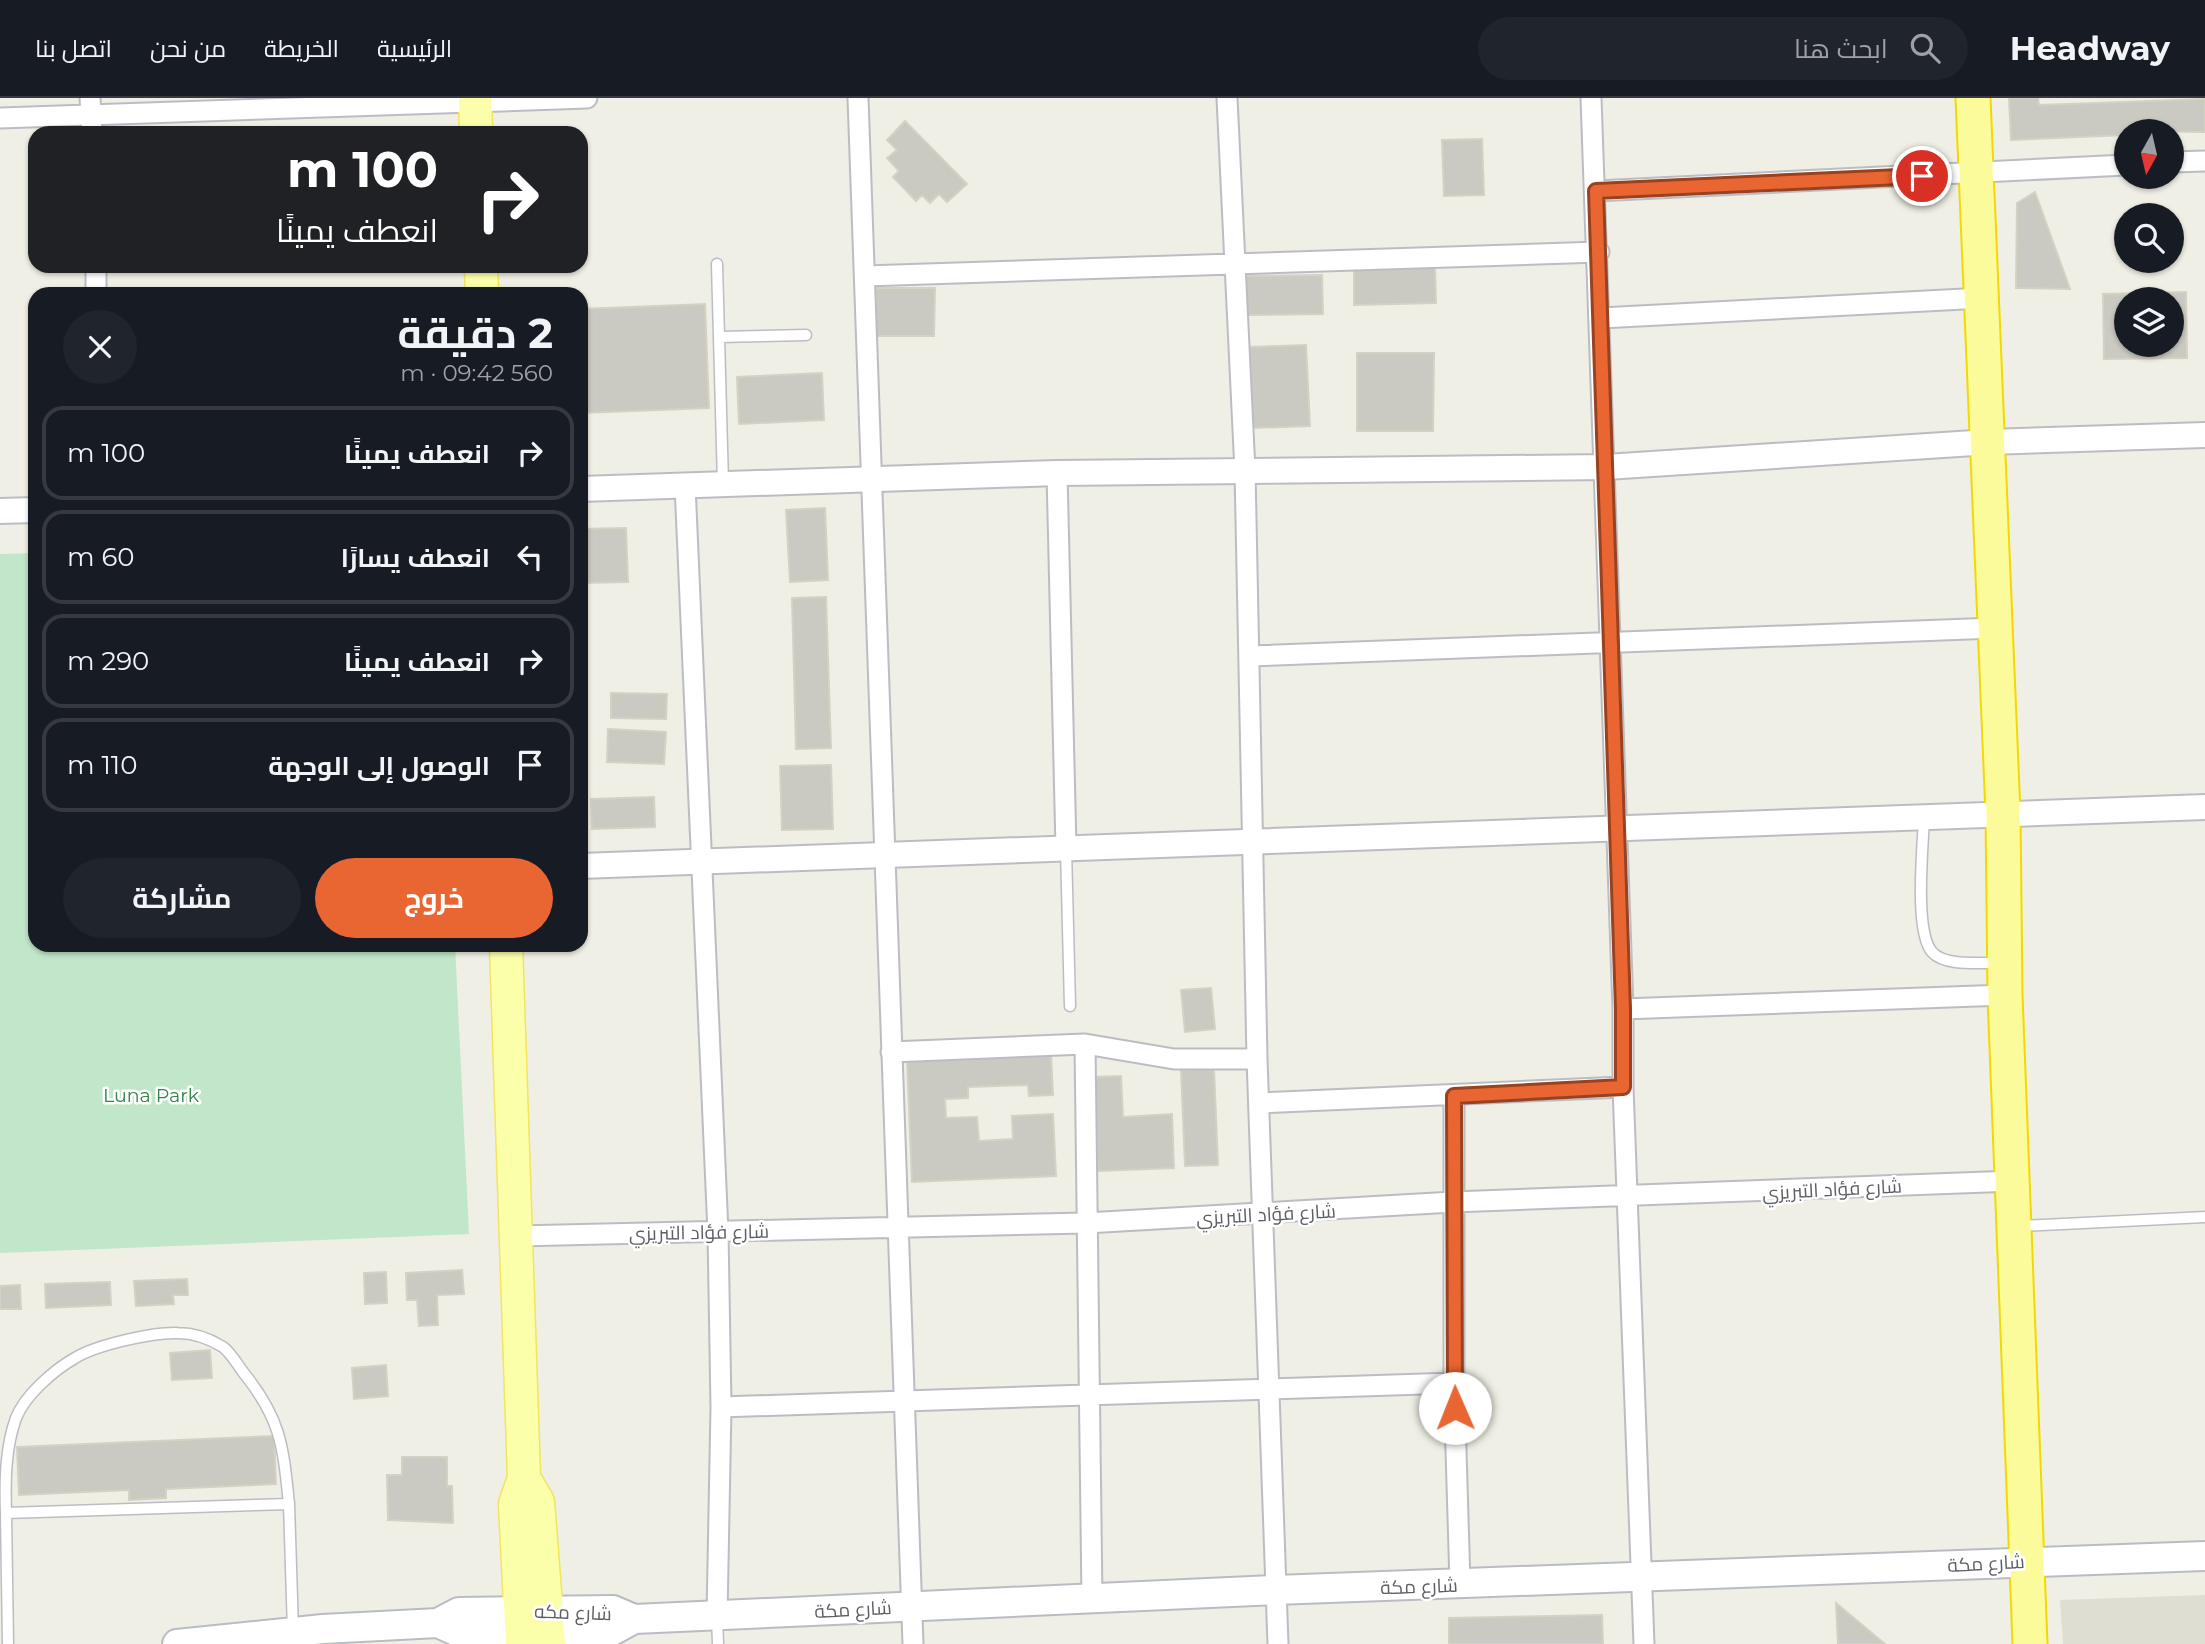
<!DOCTYPE html>
<html lang="ar">
<head>
<meta charset="utf-8">
<style>
  body { margin:0; font-family:Montserrat,Cairo,sans-serif; background:#20242c; color:#f1f3f6; direction:rtl; height:100vh; display:flex; flex-direction:column; font-size:26px; white-space:nowrap }
  * { box-sizing:border-box; margin:0 }
  p { font-size:23px; color:#9ea1a6 }
  .icon { flex:none; width:38px; height:38px; fill:none; stroke:currentColor; stroke-width:2; stroke-linecap:round; stroke-linejoin:round }
  .map { position:relative; flex:1; overflow:hidden; direction:ltr }
  .details { position:absolute; left:28px; top:189px; width:560px; height:665px; display:flex; flex-direction:column; background:#171b24; border-radius:21px; box-shadow:0 2px 5px #0004; direction:rtl }
  .details>* { flex:none }
  .hud { position:absolute; left:28px; top:28px; width:560px; height:147px; border-radius:21px; box-shadow:0 2px 5px #0004; direction:rtl; background:#202124; color:#fff; overflow:hidden }
  .needle { width:46px; rotate:188deg }
  .controls { position:absolute; left:2114px; top:21px; display:grid; gap:14px }
  .controls a { display:grid; place-items:center; width:70px; height:70px; border-radius:50%; background:#171b24; box-shadow:0 2px 5px #0004; font-size:35px }
  .pin { position:absolute; display:grid; place-items:center; width:60px; height:60px; color:#fff; margin:-30px; border:4px solid #fff; border-radius:50%; box-shadow:0 2px 7px #0007 }
  .me { position:absolute; width:77px; margin:-38px; rotate:359deg; stroke-linejoin:round; filter:drop-shadow(0 0 5px #0008) }
  .turn { display:flex; align-items:center; gap:24px; height:147px; padding:0 35px; font-size:32px }
  .turn .icon { width:91px; height:91px; stroke-width:2.5 }
  .turn b { display:block; font-size:49px; line-height:60px }
  .round { display:grid; place-items:center; flex:none; width:74px; height:74px; border-radius:37px; background:#20242c }
  .head { display:flex; align-items:center; justify-content:space-between; height:119px; padding:0 35px }
  h1 { font-size:42px; font-weight:700; line-height:52px }
  .action { display:flex; gap:14px; margin-top:auto; padding:14px 35px }
  .action a { flex:1; height:80px; border-radius:42px; background:#e96531; color:#fff; font-size:28px; font-weight:700; line-height:80px; text-align:center }
  .action a+a { background:#20242c; color:#f1f3f6 }
  ul { padding:0; list-style:none }
  li { display:flex; align-items:center; gap:21px; height:94px; margin:0 14px 10px; padding:0 21px; border:4px solid #363941; border-radius:21px }
  li div { flex:1 }
  li b { display:block; font-size:26px }
  li em { font-style:normal }
  header { display:flex; align-items:center; gap:42px; box-sizing:border-box; height:98px; padding:0 35px; background:#171b24; border-bottom:2px solid #363941 }
  header strong { font-size:33px }
  nav { display:flex; gap:38px; margin-inline-start:auto; font-size:24px }
  .search { width:490px; height:63px; background:#20242c; display:flex; align-items:center; gap:18px; box-sizing:border-box; padding:0 24px; border-radius:38px; color:#9ea1a6; font-size:26px }
  .map>svg:first-child { display:block }
  .education { fill:#dfded3 }
  .green { fill:#c2e6c9 }
  .building { fill:#cac9c2; stroke:#d4d2c3; stroke-width:2; fill-rule:evenodd }
  .lines { fill:none; stroke-linecap:round; stroke-linejoin:round }
  .service-casing { stroke:#bcbdc3; stroke-width:13 }
  .minor-casing { stroke:#bcbdc3; stroke-width:23 }
  .tertiary-casing { stroke:#bcbdc3; stroke-width:28 }
  .secondary-casing { stroke:#babcc3; stroke-width:32 }
  .primary-casing { stroke:#f1e65c; stroke-width:35 }
  .trunk-casing { stroke:#f3d901; stroke-width:37 }
  .service { stroke:#fff; stroke-width:10 }
  .minor { stroke:#fff; stroke-width:19 }
  .tertiary { stroke:#fff; stroke-width:24 }
  .secondary { stroke:#fff; stroke-width:28 }
  .primary { stroke:#fbffaa; stroke-width:32 }
  .trunk { stroke:#fcfb9c; stroke-width:33 }
  .route-casing { stroke:#974220; stroke-width:18 }
  .route { stroke:#e96531; stroke-width:12 }
  .labels { text-anchor:middle; stroke-width:5; stroke-linejoin:round; paint-order:stroke }
  .park-label { font-size:19px; fill:#358449; stroke:#fff }
  .street-label { font-size:19px; fill:#5d5f65; stroke:#fff }
</style>
</head>
<body>
<header>
<strong>Headway</strong>
<div class="search"><svg class="icon" aria-label="search" viewBox="0 0 24 24"><circle cx="10" cy="10" r="6"/><path d="M15 15l6 6"/></svg>ابحث هنا</div>
<nav><a>الرئيسية</a><a>الخريطة</a><a>من نحن</a><a>اتصل بنا</a></nav>
</header>
<div class="map">
<svg width="2205" height="1546" viewBox="0 0 2205 1546">
  <rect width="100%" height="100%" fill="#efefe5"/>
  <path class="education" d="M2205,1497V1546H2063L2060,1502Z"/>
  <path class="green" d="M35,455V847H455L469,1136L0,1155V456Z"/>
  <path class="building" d="M2009,0H2038L2039,7L2205,1V34L2126,33V37L2011,42Z
    M905,23L967,86L947,104L939,96L930,105L922,97L916,103L893,79L899,73L887,60L897,52L887,42Z
    M1482,41L1484,97L1444,98L1442,42Z
    M2035,94L2070,191L2016,190L2017,105Z
    M1435,170L1436,205L1354,207V172Z
    M1322,177L1323,216L1245,217L1244,178Z
    M876,190H935L934,238H876Z
    M2186,194L2187,260L2104,261L2103,196ZM2126,201H2172V247H2126Z
    M705,206L709,310L581,315V211Z
    M1306,247L1310,328L1253,330L1250,249Z
    M1357,255H1434L1433,333H1357Z
    M822,275L824,322L739,326L737,279Z
    M825,410L828,482L790,484L786,412Z
    M626,430L628,484L581,485V431Z
    M826,499L831,650L796,651L792,500Z
    M611,595L667,596L666,621L611,620Z
    M608,631L666,634L664,666L607,664Z
    M831,667L833,731L782,732L780,668Z
    M654,699L655,729L592,731L591,701Z
    M1211,890L1215,931L1185,934L1181,892Z
    M1051,956L1053,997L1029,998L1028,987L968,989V1000L945,1001L946,1020L977,1019L979,1043L1013,1041L1012,1018L1053,1016L1056,1078L912,1084L907,962Z
    M1214,970L1218,1067L1185,1068L1181,972Z
    M1121,978L1123,1019L1172,1016L1174,1070L1098,1073L1094,979Z
    M462,1172L464,1196L437,1197L438,1227L419,1228L417,1202H407L406,1175Z
    M386,1174L387,1205L365,1206L364,1175Z
    M187,1181L188,1197H173L174,1206L136,1208L134,1183Z
    M110,1184L111,1207L46,1210L45,1186Z
    M20,1187L21,1211H0V1188Z
    M210,1252L212,1280L172,1282L170,1255Z
    M386,1267L388,1298L354,1301L352,1270Z
    M274,1338L276,1386L166,1391V1400L129,1402V1392L19,1397L17,1349Z
    M402,1359H447V1388H452L453,1425L388,1422L387,1377H402Z
    M1836,1505L1885,1546H1838Z
    M1602,1517L1603,1546H1449V1520Z"/>
  <g class="lines">
    <g class="service-casing">
      <path id="service" d="M717,166L723,386
        M719,239L806,237
        M1924,719C1923,748 1914,833 1932,854C1945,869 1982,864 2001,865
        M1066,751L1070,908
        M2020,1128L2205,1119
        M6,1415C5,1385 5,1350 16,1320C25,1297 54,1272 75,1260C96,1247 153,1234 178,1235C193,1235 210,1241 223,1249C231,1255 237,1266 243,1274C281,1321 283,1347 289,1406
        M717,1519L718,1546
        M8,1546L6,1415L289,1406L293,1533"/>
    </g>
    <g class="minor-casing">
      <path id="minor" d="M90,0L92,35
        M858,0L913,1546
        M1227,0L1245,373L1257,961L1278,1546
        M1591,0L1623,911V989L1644,1546
        M0,20L587,0
        M2172,64L2205,63
        M1596,93L2126,67
        M96,168V196
        M865,178L1599,154
        M1601,220L1983,200
        M1057,375L1066,750
        M685,387L718,1134L721,1309L717,1518
        M1249,558L1995,530
        M1623,911L2005,897
        M1085,946L1092,1502
        M891,954L1085,946L1174,961H1257
        M1454,998V1285L1460,1486
        M1260,1005L1623,989
        M517,1138L1086,1125L1453,1104L2014,1083
        M721,1309L1454,1285"/>
    </g>
    <g class="tertiary-casing">
      <path id="tertiary" d="M581,391L1057,375L1606,369L1989,344L2205,337
        M0,413L35,412
        M581,768L2205,709"/>
    </g>
    <g class="secondary-casing">
      <path id="secondary" d="M438,1525L460,1535L549,1536L612,1533L634,1521L1275,1492L2205,1458
        M177,1546L323,1531L438,1525L459,1514L613,1512L634,1521"/>
    </g>
    <g class="primary-casing">
      <path id="primary" d="M475,0L476,35
        M481,168L482,196
        M506,847L524,1380L515,1406L522,1546
        M524,1380L538,1404L549,1546"/>
    </g>
    <g class="trunk-casing">
      <path id="trunk" d="M1973,0L2003,716L2005,897L2030,1546"/>
    </g>
    <use href="#service" class="service"/>
    <use href="#minor" class="minor"/>
    <use href="#tertiary" class="tertiary"/>
    <use href="#secondary" class="secondary"/>
    <use href="#primary" class="primary"/>
    <use href="#trunk" class="trunk"/>
  </g>
  <g class="lines">
    <g class="route-casing">
      <path id="route" d="M1455,1310L1454,998L1623,989V911L1596,93L1922,78"/>
    </g>
    <use href="#route" class="route"/>
  </g>
  <g class="labels">
    <g class="park-label">
      <text x="151" y="1004">Luna Park</text>
    </g>
    <g class="street-label">
      <text transform="translate(1832 1091) rotate(-3)" y="7">شارع فؤاد التبريزي</text>
      <text transform="translate(1266 1116) rotate(-3)" y="7">شارع فؤاد التبريزي</text>
      <text transform="translate(699 1134) rotate(-1)" y="7">شارع فؤاد التبريزي</text>
      <text transform="translate(1986 1465) rotate(-3)" y="7">شارع مكة</text>
      <text transform="translate(1419 1488) rotate(-2)" y="7">شارع مكة</text>
      <text transform="translate(853 1511) rotate(-3)" y="7">شارع مكة</text>
      <text transform="translate(573 1514) rotate(2)" y="7">شارع مكه</text>
    </g>
  </g>
</svg>
<div class="controls">
<a><svg class="needle" viewBox="-14 -14 28 28"><path d="M0-13l5 13h-10z" fill="#e53935"/><path d="M0 13l5-13h-10z" fill="#9ea1a6"/></svg></a>
<a><svg class="icon" aria-label="search" viewBox="0 0 24 24"><circle cx="10" cy="10" r="6"/><path d="M15 15l6 6"/></svg></a>
<a><svg class="icon" aria-label="layers" viewBox="0 0 24 24"><path d="M12 4l9 5-9 5-9-5zM3 14l9 5 9-5"/></svg></a>
</div>
<div class="pin" style="left:1922px;top:78px;background:#d93025"><svg class="icon" aria-label="arrive" viewBox="0 0 24 24"><path d="M6 21V4h12l-3 4 3 4H6"/></svg></div>
<svg class="me" style="left:1455px;top:1310px" viewBox="-20 -20 40 40"><circle r="19" fill="#fff"/><path d="M0-13L10 11 0 6-10 11z" fill="#e96531"/></svg>
<div class="hud">
<div class="turn"><svg class="icon" aria-label="right" viewBox="0 0 24 24"><path d="M7 20v-9h11M14 6l5 5-5 5"/></svg><div><b>100 m</b>انعطف يمينًا</div></div>
</div>
<section class="details">
<div class="head"><div><h1>2 دقيقة</h1><p>560 m · 09:42</p></div><a class="round"><svg class="icon" aria-label="close" viewBox="0 0 24 24"><path d="M6 6l12 12M18 6L6 18"/></svg></a></div>
<ul>
<li><svg class="icon" aria-label="right" viewBox="0 0 24 24"><path d="M7 20v-9h11M14 6l5 5-5 5"/></svg><div><b>انعطف يمينًا</b></div><em>100 m</em></li>
<li><svg class="icon" aria-label="left" viewBox="0 0 24 24"><path d="M17 20v-9H6M10 6l-5 5 5 5"/></svg><div><b>انعطف يسارًا</b></div><em>60 m</em></li>
<li><svg class="icon" aria-label="right" viewBox="0 0 24 24"><path d="M7 20v-9h11M14 6l5 5-5 5"/></svg><div><b>انعطف يمينًا</b></div><em>290 m</em></li>
<li><svg class="icon" aria-label="arrive" viewBox="0 0 24 24"><path d="M6 21V4h12l-3 4 3 4H6"/></svg><div><b>الوصول إلى الوجهة</b></div><em>110 m</em></li>
</ul>
<div class="action"><a>خروج</a><a>مشاركة</a></div>
</section>
</div>
</body>
</html>
